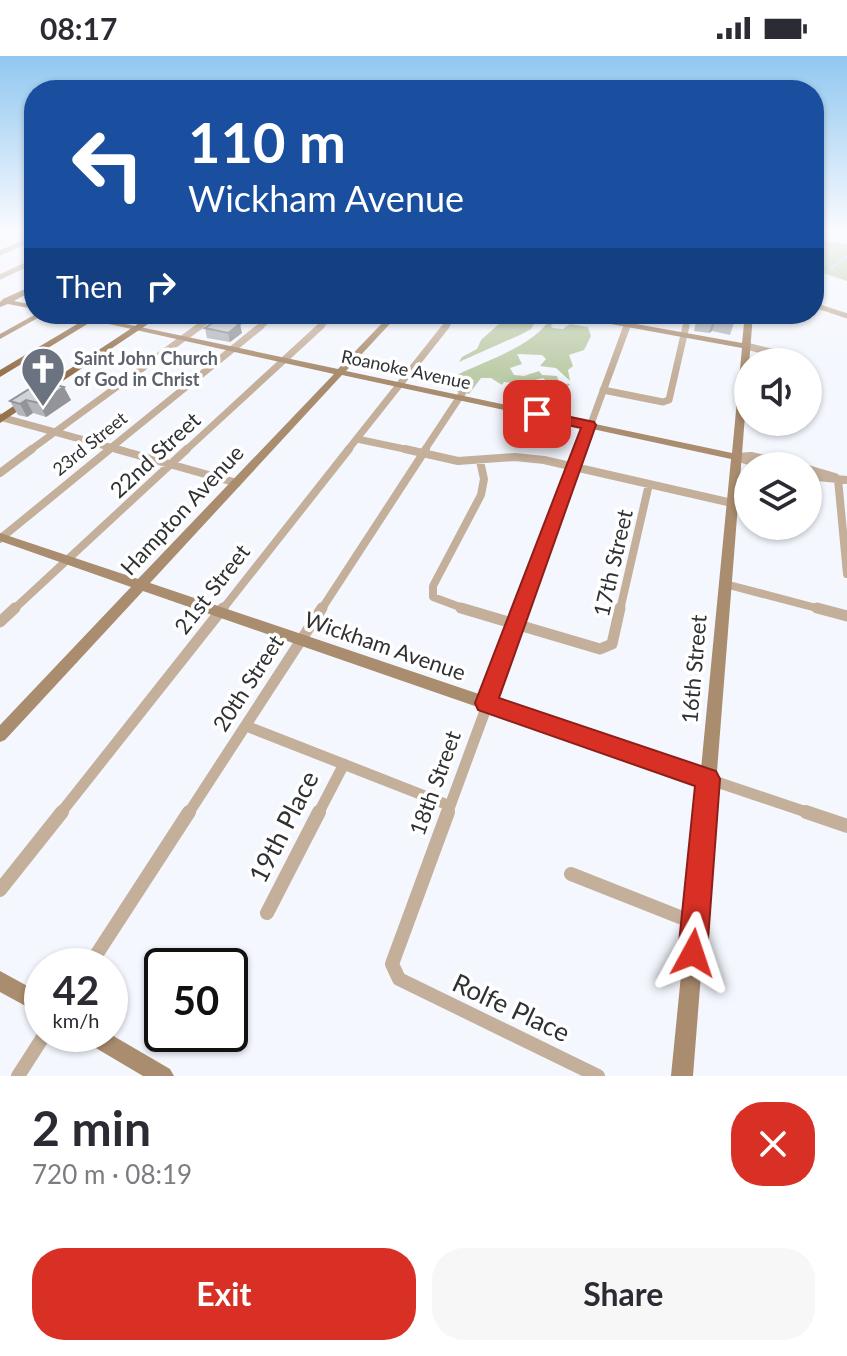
<!DOCTYPE html>
<html lang="en">
<head>
<meta charset="utf-8">
<style>
  body { margin:0; font-family:Lato,sans-serif; background:#f7f7f7; color:#2b2b33; height:100vh; display:flex; flex-direction:column; font-size:30px; white-space:nowrap }
  * { box-sizing:border-box; margin:0 }
  p { font-size:26px; color:#7c7c81 }
  .icon { flex:none; width:44px; height:44px; fill:none; stroke:currentColor; stroke-width:2; stroke-linecap:round; stroke-linejoin:round }
  .map { position:relative; height:1020px; overflow:hidden }
  .details { display:flex; flex-direction:column; background:#fff; flex:1 }
  .details>* { flex:none }
  .hud { position:absolute; left:24px; top:24px; width:800px; height:244px; border-radius:32px; box-shadow:0 2px 6px #0004; background:#1a4fa0; color:#fff; overflow:hidden }
  .controls { position:absolute; left:734px; top:292px; display:grid; gap:16px }
  .controls a { display:grid; place-items:center; width:88px; height:88px; border-radius:50%; background:#fff; box-shadow:0 2px 6px #0004; font-size:40px }
  .speed { position:absolute; left:24px; top:892px; display:flex; gap:16px; font-size:40px; font-weight:700; text-align:center }
  .speed>* { display:grid; place-content:center; width:104px; height:104px; border-radius:50%; background:#fff; box-shadow:0 2px 6px #0004; line-height:1 }
  .speed small { font-size:20px; font-weight:400 }
  .speed .limit { border:4px solid #111; border-radius:12px; background:#fff; color:#111 }
  .pin { position:absolute; display:grid; place-items:center; width:68px; height:68px; color:#fff; margin:-34px; border-radius:16px; box-shadow:0 4px 12px #0006 }
  .me { position:absolute; width:88px; margin:-44px; rotate:5deg; stroke-linejoin:round; filter:drop-shadow(0 0 6px #0008) }
  .turn { display:flex; align-items:center; gap:28px; height:168px; padding:0 32px; font-size:36px }
  .turn .icon { width:104px; height:104px; stroke-width:2.5 }
  .turn b { display:block; font-size:56px; line-height:68px }
  .then { display:flex; align-items:center; height:76px; padding:0 32px; background:#0003; gap:16px; font-size:30px }
  .round { display:grid; place-items:center; flex:none; width:84px; height:84px; border-radius:32px; background:#f7f7f7 }
  .summary { display:flex; align-items:center; justify-content:space-between; height:136px; padding:0 32px }
  h1 { font-size:48px; font-weight:700; line-height:60px }
  .cta { display:flex; gap:16px; margin-top:auto; padding:16px 32px }
  .cta a { flex:1; height:92px; border-radius:32px; background:#d93025; color:#fff; font-size:32px; font-weight:700; line-height:92px; text-align:center }
  .cta a+a { background:#f7f7f7; color:#2b2b33 }
  .status { display:flex; justify-content:space-between; align-items:center; height:56px; padding:0 40px; background:#fff; direction:ltr }
  .status svg { height:22px; fill:currentColor }
  .map>svg:first-child { display:block }
  .green { fill:#bdcca8 }
  .lines { fill:none; stroke-linecap:round; stroke-linejoin:round }
  .stream { stroke:#ade3fc; stroke-width:2 }
  .street-far4 { stroke:#c4af9b; stroke-width:5 }
  .street-far3 { stroke:#c4af9b; stroke-width:7 }
  .street-far2 { stroke:#c4af9b; stroke-width:8 }
  .street-far1 { stroke:#c4af9b; stroke-width:11 }
  .street { stroke:#c4af9b; stroke-width:14 }
  .secondary { fill:#aa8c6e; fill-rule:evenodd }
  .primary { fill:#96724d; fill-rule:evenodd }
  .wall { fill:#b3b5bb }
  .shaded-wall { fill:#929499 }
  .building { fill:#d0d3da; stroke:#929499; stroke-width:2 }
  .route { fill:#d93025; stroke:#8d1f18; stroke-width:2 }
  .labels { text-anchor:middle; stroke-width:7; stroke-linejoin:round; paint-order:stroke }
  .far-worship-label { font-size:18px; font-weight:bold; fill:#5b616d; stroke:#fff; text-anchor:start }
  .far-street-label { font-size:18px; fill:#2f3133; stroke:#fff }
  .street-label { font-size:22px; fill:#2f3133; stroke:#fff }
  .near-street-label { font-size:26px; fill:#2f3133; stroke:#fff }
</style>
</head>
<body>
<div class="status"><b>08:17</b><svg viewBox="0 0 49 12"><path d="M0 12V9h3v3zM5 12V6h3v6zM10 12V3h3v9zM15 12V0h3v12zM26 1h20v11H26zM47 4h2v5h-2z"/></svg></div>
<div class="map">
<svg width="847" height="1020" viewBox="0 0 847 1020">
  <rect width="100%" height="100%" fill="#f4f7fe"/>
  <path class="green" d="M814,179L830,186L847,188V225L814,214Z
    M508,258H540L531,273L522,278L459,306L462,301L477,293L481,284L500,267L483,263L486,259L505,262Z
    M552,260H556L551,270L553,272L563,273L570,268L588,271L591,280L584,294L569,299L573,310L568,314L570,325L556,312L540,310L546,303L542,299L517,298L522,308L510,312L514,319L524,320L539,315L542,319L557,320L559,327L570,328L565,335L551,336L543,353L530,351L538,333L549,327L543,322L518,328L504,326L502,329L491,322H481L469,338L466,337L474,324L470,323L459,336H457L466,322L457,319C487,304 535,290 552,260Z"/>
  <g class="lines">
    <path class="stream" d="M829,214L847,200"/>
    <path class="street-far4" d="M0,197L34,182
      M0,221L34,205
      M814,249L847,260
      M198,272L217,258
      M259,272L276,258
      M319,272L334,258
      M445,272L456,258
      M626,272L628,268
      M686,272L689,258"/>
    <path class="street-far3" d="M746,290L783,299L786,306
      M603,334L663,346L669,344L686,270
      M0,361L124,395
      M357,383L414,395
      M29,395L200,270
      M107,395L261,270
      M185,395L321,270
      M347,395L446,270
      M424,395L469,327
      M581,395L627,270"/>
    <path class="street-far2" d="M116,393L237,427
      M405,393L458,405L515,401L544,404L732,447
      M736,401L751,400L796,410
      M739,402L765,410
      M808,413L835,421
      M0,417L32,393
      M808,420L847,424
      M838,423L847,518
      M0,483L110,393
      M725,528L824,554
      M13,554L187,393
      M222,554L349,393
      M321,554L426,393
      M468,554L433,541V530L481,439L484,423L480,405
      M523,554L582,393
      M620,554L649,428"/>
    <path class="street-far1" d="M461,552L600,593L612,588L620,552
      M817,552L847,560
      M0,566L15,552
      M246,670L448,749
      M708,723L812,758
      M60,758L223,552
      M188,758L322,552
      M318,758L344,708
      M447,758L523,552"/>
    <path class="street" d="M448,756L392,908L399,923L598,1020
      M806,756L847,770
      M571,818L695,867
      M0,834L62,756
      M267,857L319,756
      M89,910L189,756
      M18,1020L45,978"/>
    <path class="secondary" d="M34,229V234L14,245L34,249V253L8,248L0,251V246L3,243Z
      M36,258H45L0,283V278Z
      M64,258H79L338,313L391,258H399L346,315L732,397L742,292L567,260L563,258H580L742,287L745,258H753L693,1020H671L700,728L143,535L5,684L0,686V669L131,531L0,485V477L138,523L334,318ZM342,319L731,403L701,713L150,527Z
      M0,915L42,938V959L0,936Z
      M81,978H110L170,1013L174,1020H143L84,985Z"/>
    <path class="primary" d="M94,258H104L0,321V314Z
      M153,258H163L0,367V359Z"/>
  </g>
  <path class="wall" d="M698,258H734V267L730,279L712,275L709,277L694,275Z
    M205,272L242,277L230,286L207,282Z
    M42,325L71,344L46,361L33,357L27,361L18,359L10,345Z"/>
  <path class="shaded-wall" d="M716,262L712,275L709,277L713,265Z
    M240,268L242,277L230,286L228,277Z
    M64,331L71,344L46,361L39,347Z
    M26,344L33,357L27,361L20,348Z"/>
  <path class="building" d="M699,258H734V267L716,262L713,265L698,262Z
    M217,264L240,268L228,277L205,272Z
    M42,325L64,331L39,347L26,344L20,348L10,345Z"/>
  <linearGradient id="sky" x2="0" y2="1"><stop stop-color="#90c7f0"/><stop offset="0.55" stop-color="#fafbff"/><stop offset="1" stop-color="#fafbff" stop-opacity="0"/></linearGradient>
  <rect width="847" height="318" fill="url(#sky)"/>
  <path class="route" d="M537,354L594,366L596,369L499,642L716,715L720,723L707,897L703,908L693,912L683,908L678,897L695,730L478,654L475,647L581,372L532,361L530,358Z"/>
  <defs>
    <g id="church-pin" transform="scale(2.3)"><path d="M0 17L-7.5 6A9.5 9.5 0 1 1 7.5 6Z" fill="#6b7280" stroke="#fff"/><path d="M-1.2-6h2.4v3.5h3.3v2.4h-3.3V6h-2.4V-.1h-3.3v-2.4h3.3Z" fill="#fff"/></g>
  </defs>
  <g fill-rule="evenodd">
    <use href="#church-pin" x="43" y="313"/>
  </g>
  <g class="labels">
    <g class="far-worship-label">
      <text x="74" y="309">Saint John Church<tspan x="74" dy="21">of God in Christ</tspan></text>
    </g>
    <g class="far-street-label">
      <text transform="translate(406 314) rotate(12)" y="6">Roanoke Avenue</text>
      <text transform="translate(90 388) rotate(-39)" y="6">23rd Street</text>
    </g>
    <g class="street-label">
      <text transform="translate(155 399) rotate(-43)" y="8">22nd Street</text>
      <text transform="translate(182 454) rotate(-47)" y="8">Hampton Avenue</text>
      <text transform="translate(613 507) rotate(-77)" y="8">17th Street</text>
      <text transform="translate(212 533) rotate(-52)" y="8">21st Street</text>
      <text transform="translate(385 590) rotate(19)" y="8">Wickham Avenue</text>
      <text transform="translate(694 613) rotate(-85)" y="8">16th Street</text>
      <text transform="translate(248 627) rotate(-57)" y="8">20th Street</text>
      <text transform="translate(435 727) rotate(-70)" y="8">18th Street</text>
    </g>
    <g class="near-street-label">
      <text transform="translate(284 771) rotate(-63)" y="9">19th Place</text>
      <text transform="translate(511 952) rotate(25)" y="9">Rolfe Place</text>
    </g>
  </g>
</svg>
<div class="controls">
<a><svg class="icon" aria-label="sound" viewBox="0 0 24 24"><path d="M4 9h4l5-4v14l-5-4H4zM17 9q2 3 0 6"/></svg></a>
<a><svg class="icon" aria-label="layers" viewBox="0 0 24 24"><path d="M12 4l9 5-9 5-9-5zM3 14l9 5 9-5"/></svg></a>
</div>
<div class="speed"><div>42<small>km/h</small></div><div class="limit">50</div></div>
<div class="pin" style="left:537px;top:358px;background:#d93025"><svg class="icon" aria-label="arrive" viewBox="0 0 24 24"><path d="M6 21V4h12l-3 4 3 4H6"/></svg></div>
<svg class="me" style="left:693px;top:897px" viewBox="-20 -20 40 40"><path d="M0-17L14 15 0 8-14 15z" fill="#d93025" stroke="#fff" stroke-width="4"/></svg>
<div class="hud">
<div class="turn"><svg class="icon" aria-label="left" viewBox="0 0 24 24"><path d="M17 20v-9H6M10 6l-5 5 5 5"/></svg><div><b>110 m</b>Wickham Avenue</div></div>
<div class="then">Then<svg class="icon" aria-label="right" viewBox="0 0 24 24"><path d="M7 20v-9h11M14 6l5 5-5 5"/></svg></div>
</div>
</div>
<section class="details">
<div class="summary"><div><h1>2 min</h1><p>720 m · 08:19</p></div><a class="round" style="background:#d93025;color:#fff"><svg class="icon" aria-label="close" viewBox="0 0 24 24"><path d="M6 6l12 12M18 6L6 18"/></svg></a></div>
<div class="cta"><a>Exit</a><a>Share</a></div>
</section>
</body>
</html>
